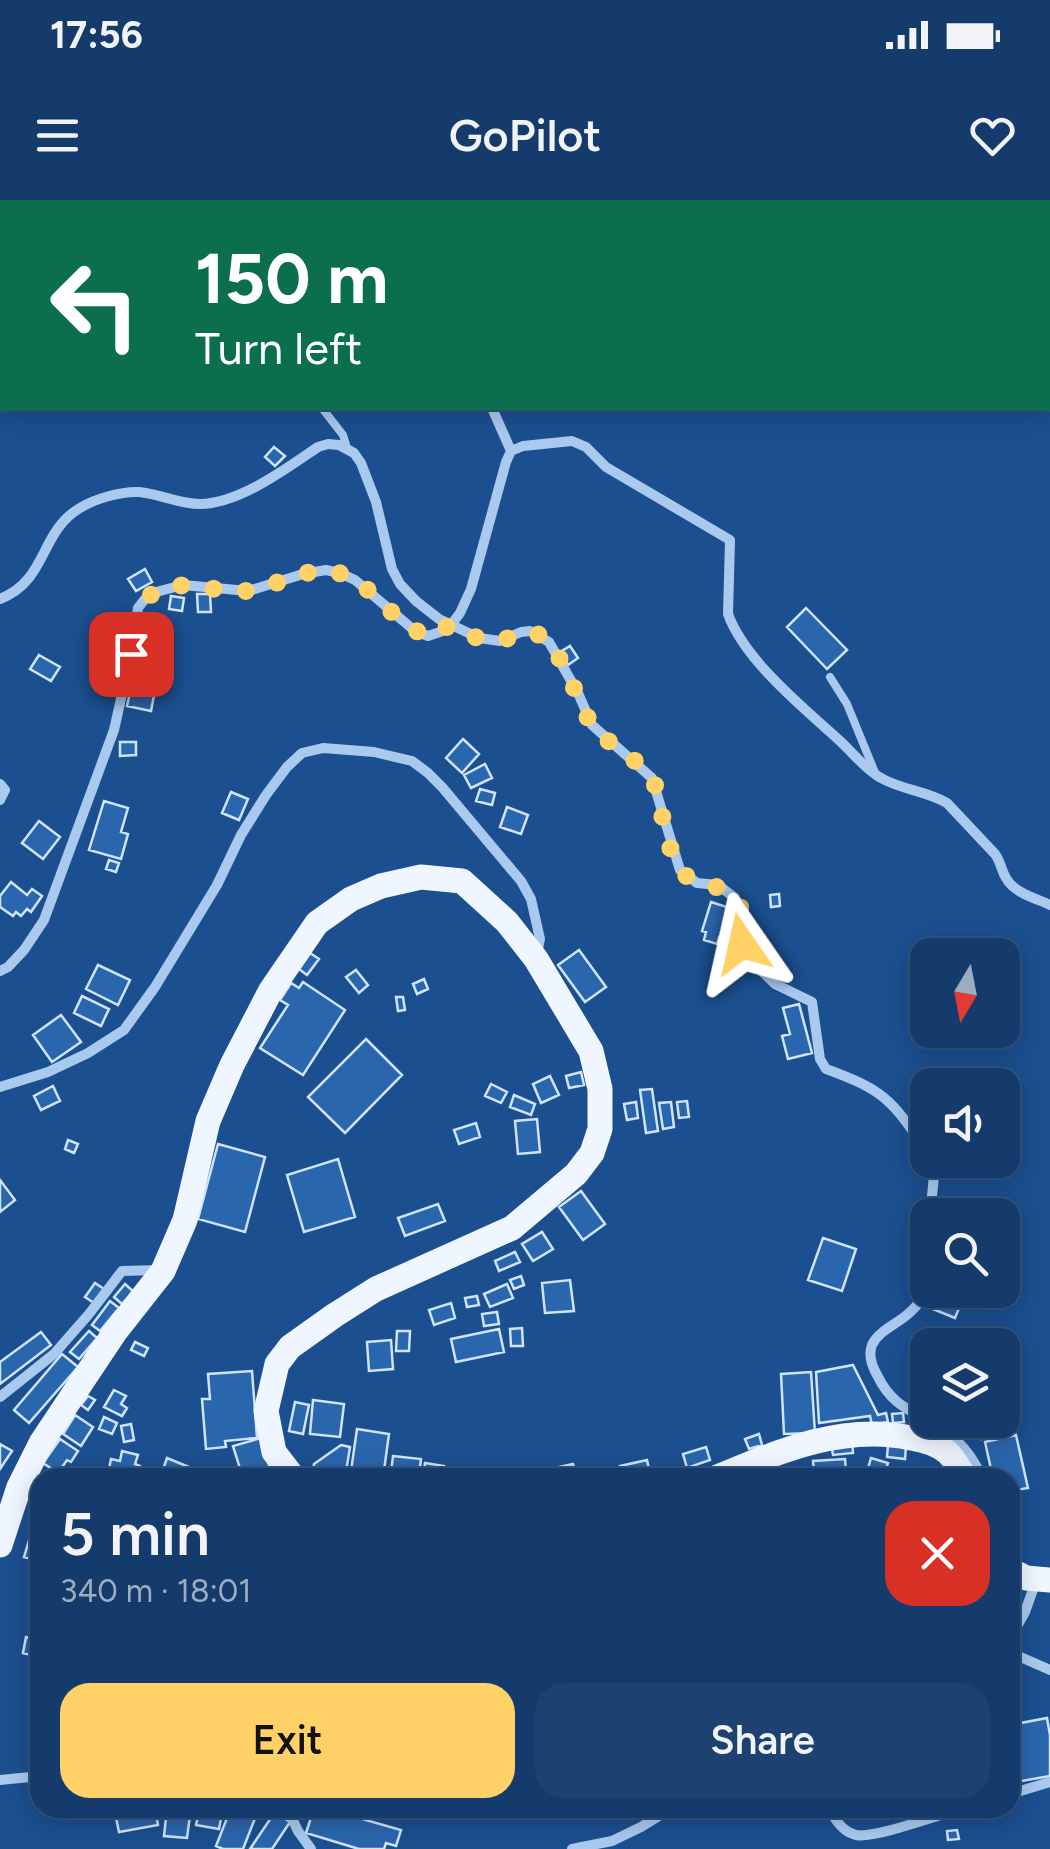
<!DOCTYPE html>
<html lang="en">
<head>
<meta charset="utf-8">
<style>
  body { margin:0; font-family:Figtree,sans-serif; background:#1d4271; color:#f1f3f6; height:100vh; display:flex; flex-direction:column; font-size:38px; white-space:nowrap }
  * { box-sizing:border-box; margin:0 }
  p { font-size:32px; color:#9dadc1 }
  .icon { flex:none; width:55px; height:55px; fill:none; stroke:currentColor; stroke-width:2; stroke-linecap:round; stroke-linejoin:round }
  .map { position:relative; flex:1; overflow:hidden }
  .panel { position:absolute; left:30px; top:1268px; width:990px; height:350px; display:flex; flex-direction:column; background:#143b6b; border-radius:30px; box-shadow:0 5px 25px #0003,0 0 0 2px #33557e }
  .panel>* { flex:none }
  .top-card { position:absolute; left:0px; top:0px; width:1050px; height:210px; box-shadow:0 5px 25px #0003,0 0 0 2px #33557e; background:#0b6e4f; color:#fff; overflow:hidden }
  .needle { width:65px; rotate:190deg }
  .buttons { position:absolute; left:910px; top:738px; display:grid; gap:20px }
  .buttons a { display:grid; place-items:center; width:110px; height:110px; border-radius:20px; background:#143b6b; box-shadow:0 5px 25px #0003,0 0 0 2px #33557e; font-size:50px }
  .pin { position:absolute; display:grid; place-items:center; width:85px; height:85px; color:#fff; margin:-42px; border-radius:20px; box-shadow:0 5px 15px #0006 }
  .me { position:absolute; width:110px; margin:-55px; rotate:349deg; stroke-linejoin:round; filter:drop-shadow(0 0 8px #0008) }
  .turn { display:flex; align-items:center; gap:35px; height:210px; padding:0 30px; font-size:45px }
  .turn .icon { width:130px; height:130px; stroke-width:2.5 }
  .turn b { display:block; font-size:70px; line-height:85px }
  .round { display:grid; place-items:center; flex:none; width:105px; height:105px; border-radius:30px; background:#1d4271 }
  .head { display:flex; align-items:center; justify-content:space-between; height:170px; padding:0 30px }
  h1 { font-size:60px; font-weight:600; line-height:75px }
  .primary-button { display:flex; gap:20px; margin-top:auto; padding:20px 30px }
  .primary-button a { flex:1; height:115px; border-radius:30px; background:#ffd166; color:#111; font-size:40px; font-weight:600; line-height:115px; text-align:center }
  .primary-button a+a { background:#1d4271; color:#f1f3f6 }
  .status { display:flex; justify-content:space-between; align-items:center; height:70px; padding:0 50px; background:#143b6b; direction:ltr }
  .status svg { height:28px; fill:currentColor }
  header { display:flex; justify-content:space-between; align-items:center; height:130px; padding:0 30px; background:#143b6b; font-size:45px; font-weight:600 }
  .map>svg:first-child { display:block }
  .building { fill:#2a66ad; stroke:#cfe3fa; stroke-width:2.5 }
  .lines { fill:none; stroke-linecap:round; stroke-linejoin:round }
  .lane { stroke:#a9c9ee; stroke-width:8 }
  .street { stroke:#a9c9ee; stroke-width:10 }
  .primary { stroke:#f0f6ff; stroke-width:25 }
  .route { stroke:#ffd166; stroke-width:18; stroke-dasharray:0 32.4 }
</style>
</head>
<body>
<div class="status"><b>17:56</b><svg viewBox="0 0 49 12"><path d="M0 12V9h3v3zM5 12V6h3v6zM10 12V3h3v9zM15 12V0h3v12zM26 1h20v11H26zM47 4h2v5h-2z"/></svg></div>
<header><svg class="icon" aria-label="menu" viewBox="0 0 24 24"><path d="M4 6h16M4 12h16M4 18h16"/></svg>GoPilot<svg class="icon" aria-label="heart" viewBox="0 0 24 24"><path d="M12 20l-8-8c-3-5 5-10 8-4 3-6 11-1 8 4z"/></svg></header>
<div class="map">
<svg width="1050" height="1649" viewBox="0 0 1050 1649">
  <rect width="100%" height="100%" fill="#1b4f8f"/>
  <path class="building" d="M274,247L285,256L275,266L265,257Z
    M145,369L152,382L136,391L128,379Z
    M197,394H210L211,412H198Z
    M171,396L184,398L182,411L169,409Z
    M806,408L847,450L827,469L787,427Z
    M570,446L578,458L568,465L560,452Z
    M39,455L60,467L51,481L30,469Z
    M135,470L158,475L151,511L127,506Z
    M463,539L479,554L462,573L446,558Z
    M120,542H136V555L120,556Z
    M485,564L492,578L471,588L464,575Z
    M480,589L495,593L492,605L476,601Z
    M231,592L248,599L239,620L222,613Z
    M104,601L128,608L121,632L128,634L121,659L89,650Z
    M507,607L528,615L521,634L500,627Z
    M39,621L60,637L43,659L22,643Z
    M109,660L119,663L116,672L106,669Z
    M11,682L27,695L32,689L42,696L31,712L27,709L21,716L16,712L13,716L0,707V696Z
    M779,694L780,706L771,707L770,695Z
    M711,702L736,710L726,739L719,737L717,744L704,740L706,732L702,731Z
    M579,750L606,787L585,802L558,765Z
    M310,753L319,759L307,775L299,769Z
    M98,765L130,780L118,805L86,789Z
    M356,770L368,785L359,793L346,777Z
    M424,779L428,789L417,794L413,784Z
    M303,782L345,810L303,875L260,848L288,805L280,800L291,783L299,788Z
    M82,796L109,809L101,826L74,813Z
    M396,797H403L405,810L398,811Z
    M799,804L812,853L788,859L782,836L790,834L783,808Z
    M61,815L81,842L52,862L33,835Z
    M366,839L402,875L345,933L308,897Z
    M581,872L584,885L569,888L566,876Z
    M550,876L559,895L541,903L533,884Z
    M491,884L507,892L501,903L485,896Z
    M53,886L60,901L41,910L34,896Z
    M652,889L658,931L646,933L640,890Z
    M514,895L535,904L531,915L510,907Z
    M687,901L689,917L679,918L677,902Z
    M636,902L638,918L627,920L624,904Z
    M671,902L674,927L663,929L659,903Z
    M537,919L540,952L518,954L515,921Z
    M476,923L480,937L459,944L454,930Z
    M68,940L78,944L74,953L65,949Z
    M218,944L265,957L245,1032L198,1019Z
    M338,959L355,1017L304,1032L287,975Z
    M0,980L15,1000L0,1012Z
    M581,991L605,1024L583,1040L559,1007Z
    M438,1004L445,1021L405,1036L398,1018Z
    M542,1032L553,1049L533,1061L522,1044Z
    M823,1038L856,1049L842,1091L808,1080Z
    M515,1052L520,1062L499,1071L495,1061Z
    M521,1076L524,1085L514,1089L510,1080Z
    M570,1080L574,1111L545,1113L542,1083Z
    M95,1083L104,1089L94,1103L85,1097Z
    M125,1084L134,1092L122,1104L114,1097Z
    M507,1084L513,1098L490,1107L484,1094Z
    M935,1090L966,1091L955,1118L928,1107Z
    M477,1096L479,1105L467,1107L465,1098Z
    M110,1101L119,1108L100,1131L92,1125Z
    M451,1103L455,1118L434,1125L429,1110Z
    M497,1112L499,1124L484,1126L482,1114Z
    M522,1128L523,1146H511L510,1129Z
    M499,1129L504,1152L456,1162L451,1139Z
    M89,1131L97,1138L79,1159L70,1152Z
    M397,1131H410L409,1151H396Z
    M41,1132L51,1145L0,1184V1162Z
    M1006,1139L1018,1141L1016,1155L1004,1154Z
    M391,1140L393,1169L369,1171L367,1142Z
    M135,1142L148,1148L144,1156L131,1150Z
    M62,1154L78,1167L29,1223L14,1210Z
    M853,1165L878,1215L886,1213L888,1222L872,1225L870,1216L819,1223L816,1172Z
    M252,1171L257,1238L225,1241L226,1247L206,1249L202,1199H210L208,1174Z
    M811,1172L815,1233L784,1234L781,1174Z
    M114,1190L126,1196L121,1204L127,1208L122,1216L104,1207Z
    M88,1196L95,1200L88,1210L81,1205Z
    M313,1200L344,1204L340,1237L310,1234Z
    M295,1202L309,1205L303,1234L289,1231Z
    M903,1213L904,1222L893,1223L892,1214Z
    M75,1215L93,1227L81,1246L63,1234Z
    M104,1217L117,1223L112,1234L99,1229Z
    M980,1220H989L995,1227L981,1239L971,1228Z
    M131,1224L134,1240L124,1242L121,1226Z
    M357,1229L389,1234L383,1278H350Z
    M759,1234L762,1245L749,1249L745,1239Z
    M1016,1235L1028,1288L1010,1291V1278H993L985,1242Z
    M261,1238L273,1278H243L233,1246Z
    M60,1239L78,1251L71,1262L67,1260L58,1273L43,1263Z
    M852,1241L853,1253L833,1255L831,1244Z
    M0,1244L12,1251L0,1269Z
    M341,1245L350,1247L345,1278L312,1275L314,1264Z
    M888,1245L906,1246L905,1259L887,1257Z
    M706,1247L710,1260L687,1268L683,1254Z
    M122,1251L138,1255L135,1264L140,1266L138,1278H107L111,1259L120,1261Z
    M393,1256L421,1259L419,1276L391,1272Z
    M167,1258L201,1272L199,1278H160Z
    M871,1258L888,1263L883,1278H865Z
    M845,1259L846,1272L814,1274L813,1261Z
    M647,1260L651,1278H623L620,1266Z
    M425,1263L444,1266L442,1278H423Z
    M573,1264L577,1278H543L541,1271Z
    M702,1269L705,1277L683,1278L682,1276Z
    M784,1270L786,1278H757Z
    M33,1327L40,1329V1361L24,1357Z
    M26,1437L40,1440L39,1457L23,1453Z
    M1047,1518L1050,1535V1576L1016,1582L1010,1548V1525Z
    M114,1608H155L158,1625L119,1632Z
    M167,1608H191L187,1638L164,1636Z
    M200,1608H223L219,1629L196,1625Z
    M231,1608H259L243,1649H223L216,1646Z
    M314,1608H324L401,1630L396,1646L386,1643L384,1649H359L306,1633Z
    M275,1612L290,1622L272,1649H250Z
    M957,1630L959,1639L948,1640L947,1631Z"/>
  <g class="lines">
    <path class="lane" d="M322,208L343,235L347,248
      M830,477L847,504L876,575"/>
    <path class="street" d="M102,0L118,2
      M350,0L351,2
      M0,193L2,194
      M492,208L511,251
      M0,399C48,380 39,332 80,308C94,299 122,291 139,292C160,294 179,304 200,304C239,304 287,268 318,247L328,244L339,245L354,253L361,263L376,302L392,369L400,384L416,401L439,419L479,438L500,441L521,432L530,431L549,442L578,493L592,525L652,578L680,670L697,683L718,685L735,698L743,715L742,744L745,755L775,784L812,802L820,859L826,869C887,891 892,901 928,953
      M0,584L5,590L0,600
      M0,771L8,767L24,750L44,720L114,530L131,454L138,408L145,399L156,392L183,385L248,391L303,374L326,370L340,373L355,380L415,431L428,436L440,432L451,425L460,413L471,389L506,262L511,251L523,246L572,241L586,247L606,267L730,340L728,414C745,461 804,508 841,542C853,553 866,570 881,578C902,590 927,591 947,603L995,654C1001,662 1001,670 1006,678C1014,693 1035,698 1050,705
      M0,887L48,872L88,853L124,830L155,787L217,685L241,635L266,595L287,567L302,553L323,548L374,552L412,561L428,573L442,587L521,681L531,699L540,739L537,753
      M931,1015C930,997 937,977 932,960
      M928,1090C923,1099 916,1107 908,1114C897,1124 878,1131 872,1145C868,1155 872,1166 877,1175C895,1212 919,1211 949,1234C963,1245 975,1261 982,1278
      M0,1197L54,1154L89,1114L122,1071L159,1070
      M1036,1381L1025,1412L1012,1435L1010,1442L1016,1455L1050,1470
      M0,1580L40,1576
      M1010,1594L1050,1582
      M287,1608L298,1631L311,1649
      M829,1608C835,1619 842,1632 856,1635C874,1639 941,1614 964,1608
      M572,1649L612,1641L641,1627L672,1608"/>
    <path class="primary" d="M715,1278C777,1252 843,1223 911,1238C923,1240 937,1244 947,1252C954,1258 960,1270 965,1278
      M0,1345L19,1287L41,1243L115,1132L163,1071L185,1020L208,921L232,865L271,790L317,723L351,699L381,686L421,677L462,681L507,722L536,759L591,851L600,889V929L592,953L576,974L512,1028L376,1089L335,1115L290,1147L277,1164L266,1211L274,1252L294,1278
      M1010,1370L1026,1378L1050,1380"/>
  </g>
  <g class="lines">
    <path class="route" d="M131,454C134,435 132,408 148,397C179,373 213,394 245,391C277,388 309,362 342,374C376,387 393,424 428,436L451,425C464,432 479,441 494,441C513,441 526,423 545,439C561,452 578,500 589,520C601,542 636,556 651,577C656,583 656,592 658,599C664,620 667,646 678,666C693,694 732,675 742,713C745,723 742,734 742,744"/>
  </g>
</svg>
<div class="buttons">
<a><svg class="needle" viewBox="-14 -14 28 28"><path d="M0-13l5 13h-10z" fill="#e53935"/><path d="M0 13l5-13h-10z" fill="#9dadc1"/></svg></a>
<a><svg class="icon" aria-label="sound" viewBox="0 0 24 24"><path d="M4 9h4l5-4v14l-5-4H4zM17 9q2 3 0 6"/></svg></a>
<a><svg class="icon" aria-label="search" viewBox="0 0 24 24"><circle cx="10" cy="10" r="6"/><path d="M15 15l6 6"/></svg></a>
<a><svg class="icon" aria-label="layers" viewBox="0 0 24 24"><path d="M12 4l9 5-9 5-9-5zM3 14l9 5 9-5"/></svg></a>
</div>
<div class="pin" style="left:131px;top:454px;background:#d93025"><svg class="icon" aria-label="arrive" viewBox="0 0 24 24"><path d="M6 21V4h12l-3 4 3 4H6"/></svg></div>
<svg class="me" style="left:742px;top:744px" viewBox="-20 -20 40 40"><path d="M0-17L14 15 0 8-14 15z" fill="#ffd166" stroke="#fff" stroke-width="4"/></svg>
<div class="top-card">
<div class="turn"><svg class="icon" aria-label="left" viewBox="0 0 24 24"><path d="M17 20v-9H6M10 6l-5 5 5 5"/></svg><div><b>150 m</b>Turn left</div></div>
</div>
<section class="panel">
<div class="head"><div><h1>5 min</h1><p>340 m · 18:01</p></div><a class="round" style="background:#d93025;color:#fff"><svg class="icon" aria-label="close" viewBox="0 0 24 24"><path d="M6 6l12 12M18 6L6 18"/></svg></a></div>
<div class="primary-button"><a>Exit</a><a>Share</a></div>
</section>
</div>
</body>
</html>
